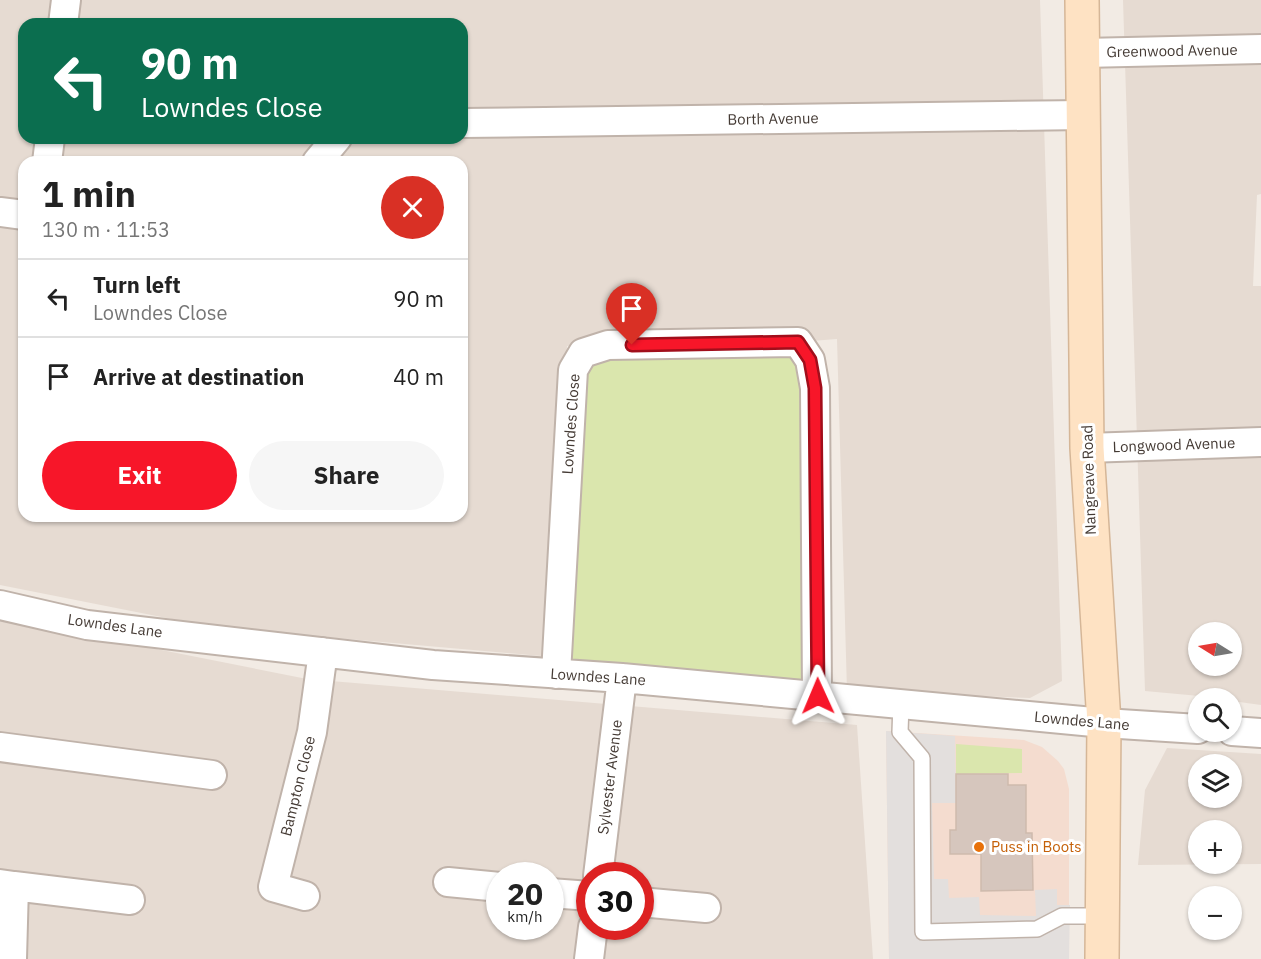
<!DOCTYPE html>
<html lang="en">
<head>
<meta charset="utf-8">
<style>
  body { margin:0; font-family:"IBM Plex Sans",sans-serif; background:#f6f6f6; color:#222; height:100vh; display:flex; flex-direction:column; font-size:22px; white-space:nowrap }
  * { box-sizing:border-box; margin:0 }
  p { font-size:20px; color:#767676 }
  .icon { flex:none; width:33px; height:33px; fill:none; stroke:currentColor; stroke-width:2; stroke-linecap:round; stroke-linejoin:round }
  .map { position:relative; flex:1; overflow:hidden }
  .side { position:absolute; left:18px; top:156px; width:450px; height:366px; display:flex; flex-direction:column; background:#fff; border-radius:18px; box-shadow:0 2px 4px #0004 }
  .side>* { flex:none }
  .guide { position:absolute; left:18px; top:18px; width:450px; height:126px; border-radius:18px; box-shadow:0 2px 4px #0004; background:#0b6e4f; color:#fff; overflow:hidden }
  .needle { width:39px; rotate:281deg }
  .fabs { position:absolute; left:1188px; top:622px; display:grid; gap:12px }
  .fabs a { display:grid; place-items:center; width:54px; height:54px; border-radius:50%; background:#fff; box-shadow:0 2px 4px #0004; font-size:30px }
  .speed { position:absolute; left:486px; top:862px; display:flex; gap:12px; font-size:30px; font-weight:700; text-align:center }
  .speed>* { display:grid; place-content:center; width:78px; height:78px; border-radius:50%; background:#fff; box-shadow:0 2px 4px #0004; line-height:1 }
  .speed small { font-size:15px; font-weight:400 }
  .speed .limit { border:9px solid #d22; background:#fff; color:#111 }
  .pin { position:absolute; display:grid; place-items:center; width:51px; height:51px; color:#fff; margin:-62px -26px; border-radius:50% 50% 50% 0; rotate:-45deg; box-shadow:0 0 6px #0007 }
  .pin .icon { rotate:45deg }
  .me { position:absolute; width:66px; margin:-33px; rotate:359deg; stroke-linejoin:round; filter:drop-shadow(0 0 4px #0008) }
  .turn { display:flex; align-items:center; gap:21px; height:126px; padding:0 24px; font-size:27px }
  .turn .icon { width:78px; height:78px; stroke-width:2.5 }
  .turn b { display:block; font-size:42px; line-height:51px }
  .round { display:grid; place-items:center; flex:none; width:63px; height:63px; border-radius:32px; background:#f6f6f6 }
  .summary { display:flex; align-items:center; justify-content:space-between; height:102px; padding:0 24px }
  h1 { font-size:36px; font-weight:700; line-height:45px }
  .action { display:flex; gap:12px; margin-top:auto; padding:12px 24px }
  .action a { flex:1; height:69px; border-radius:36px; background:#f71629; color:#fff; font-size:24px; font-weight:700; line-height:69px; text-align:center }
  .action a+a { background:#f6f6f6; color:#222 }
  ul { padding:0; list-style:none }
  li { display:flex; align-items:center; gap:18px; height:78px; padding:0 24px; border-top:2px solid #e0e0e0 }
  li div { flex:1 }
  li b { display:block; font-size:22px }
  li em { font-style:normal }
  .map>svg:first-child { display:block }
  .residential { fill:#e6dbd2; fill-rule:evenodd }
  .commercial { fill:#f4dccf }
  .green { fill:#dae6ad }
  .parking { fill:#e3dfdd }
  .building { fill:#d6c6bd; stroke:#cebaad; stroke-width:1.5 }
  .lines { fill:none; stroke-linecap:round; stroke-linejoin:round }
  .service-casing { stroke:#c0b3aa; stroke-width:18 }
  .minor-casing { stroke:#c0b3aa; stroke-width:32 }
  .secondary-casing { stroke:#d5b697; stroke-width:36 }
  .service { stroke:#fff; stroke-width:15 }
  .minor { stroke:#fff; stroke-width:28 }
  .secondary { stroke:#fee2c3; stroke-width:33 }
  .route-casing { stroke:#a10e1b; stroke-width:15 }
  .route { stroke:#f71629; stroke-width:10 }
  .food-dot { fill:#e8710a; stroke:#fff; stroke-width:2 }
  .labels { text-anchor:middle; stroke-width:6; stroke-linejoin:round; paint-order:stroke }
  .street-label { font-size:15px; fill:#443a34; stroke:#fff }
  .food-label { font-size:15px; fill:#c56008; stroke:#fff; text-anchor:start }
</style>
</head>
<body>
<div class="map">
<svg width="1261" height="959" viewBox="0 0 1261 959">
  <rect width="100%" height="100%" fill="#f2ebe4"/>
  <path class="residential" d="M0,0H1040L1062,681L1030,698L847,691L837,339L798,342L567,346L552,657L212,627L0,585ZM24,24H462V138H24ZM24,162H462V516H24Z
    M1123,0H1261V194L1257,195L1253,286H1261V705L1232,701V699L1145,691ZM1198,633H1232V666H1198Z
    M0,618L307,679L857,725L873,959H0ZM500,876H550V927H500ZM590,876H640V927H590Z
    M1167,748L1261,754V864L1138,865L1145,790ZM1198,765H1232V798H1198ZM1198,831H1232V864H1198Z"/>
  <path class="commercial" d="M886,731L1024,740L1042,747L1058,761L1064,769L1069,789V959H889Z"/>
  <path class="green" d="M798,342L810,360L817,696L556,674L583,353Z
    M956,744L1022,749V773L956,774Z"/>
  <path class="parking" d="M886,731L955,736L956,803H932L934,879H948L949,898L979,897L980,915L1036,916L1035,890L1057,889V905H1070L1069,959H889Z"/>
  <path class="building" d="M956,774H1008V785H1026V833H1032L1033,890L981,891V854H950V830H956Z"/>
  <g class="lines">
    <g class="service-casing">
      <path id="service" d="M901,704L900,732L922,758L923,932L1037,929L1062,916H1103"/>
    </g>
    <g class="minor-casing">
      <path id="minor" d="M63,24L66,0
        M1083,53L1261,49
        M462,123L1084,115
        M47,162L50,138
        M317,162L337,138
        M0,212L24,215
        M1087,448L1261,442
        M0,605L87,625L433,665L622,678L1104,723L1198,729
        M556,674L573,370L583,353L608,345L798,342L810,360L815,388L817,696
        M1232,731L1261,733
        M0,747L212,775
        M598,876L622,678
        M448,882L500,887
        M0,884L14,886L12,959
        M14,886L130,900
        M550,893L590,896
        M305,896L273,887L312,732L323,652
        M640,902L706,908
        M589,959L593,927"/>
    </g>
    <g class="secondary-casing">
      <path id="secondary" d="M1082,0L1087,448L1104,723L1102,959"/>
    </g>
    <use href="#service" class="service"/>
    <use href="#minor" class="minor"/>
    <use href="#secondary" class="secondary"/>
  </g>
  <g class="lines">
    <g class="route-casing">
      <path id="route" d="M632,345L798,342L810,360L815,388L818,696"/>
    </g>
    <use href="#route" class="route"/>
  </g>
  <circle class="food-dot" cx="979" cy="847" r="6"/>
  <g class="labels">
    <g class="street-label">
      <text transform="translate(1172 51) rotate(-1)" y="5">Greenwood Avenue</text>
      <text transform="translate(773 119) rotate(-1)" y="5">Borth Avenue</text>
      <text transform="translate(571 424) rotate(-86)" y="5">Lowndes Close</text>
      <text transform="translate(1174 445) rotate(-2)" y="5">Longwood Avenue</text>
      <text transform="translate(1089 480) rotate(-92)" y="5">Nangreave Road</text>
      <text transform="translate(115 626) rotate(8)" y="5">Lowndes Lane</text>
      <text transform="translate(598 677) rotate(4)" y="5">Lowndes Lane</text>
      <text transform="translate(1082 721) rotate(5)" y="5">Lowndes Lane</text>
      <text transform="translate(610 777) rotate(-83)" y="5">Sylvester Avenue</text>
      <text transform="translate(298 786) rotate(-76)" y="5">Bampton Close</text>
    </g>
    <g class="food-label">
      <text x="991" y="852">Puss in Boots</text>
    </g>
  </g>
</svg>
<div class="fabs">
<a><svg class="needle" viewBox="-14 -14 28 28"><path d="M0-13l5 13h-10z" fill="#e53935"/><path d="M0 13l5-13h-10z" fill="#767676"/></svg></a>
<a><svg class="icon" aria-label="search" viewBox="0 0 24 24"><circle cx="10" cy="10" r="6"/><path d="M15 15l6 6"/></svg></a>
<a><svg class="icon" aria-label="layers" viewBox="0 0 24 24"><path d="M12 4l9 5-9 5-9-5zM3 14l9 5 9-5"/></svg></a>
<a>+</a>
<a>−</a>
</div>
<div class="speed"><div>20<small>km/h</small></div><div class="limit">30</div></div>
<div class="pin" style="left:632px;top:345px;background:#d93025"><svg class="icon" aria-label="arrive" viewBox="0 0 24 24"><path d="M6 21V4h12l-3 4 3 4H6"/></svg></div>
<svg class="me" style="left:818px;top:696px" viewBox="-20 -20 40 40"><path d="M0-17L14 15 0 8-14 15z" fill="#f71629" stroke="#fff" stroke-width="4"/></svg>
<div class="guide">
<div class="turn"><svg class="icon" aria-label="left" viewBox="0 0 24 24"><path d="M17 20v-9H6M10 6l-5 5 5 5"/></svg><div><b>90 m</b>Lowndes Close</div></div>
</div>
<section class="side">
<div class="summary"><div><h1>1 min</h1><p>130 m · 11:53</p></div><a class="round" style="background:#d93025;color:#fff"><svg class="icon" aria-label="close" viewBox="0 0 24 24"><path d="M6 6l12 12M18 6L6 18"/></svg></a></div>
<ul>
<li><svg class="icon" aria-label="left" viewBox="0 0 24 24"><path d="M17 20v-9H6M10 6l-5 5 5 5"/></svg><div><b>Turn left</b><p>Lowndes Close</p></div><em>90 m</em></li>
<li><svg class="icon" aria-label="arrive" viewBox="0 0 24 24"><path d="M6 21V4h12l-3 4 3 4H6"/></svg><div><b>Arrive at destination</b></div><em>40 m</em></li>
</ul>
<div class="action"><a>Exit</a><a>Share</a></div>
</section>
</div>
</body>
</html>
